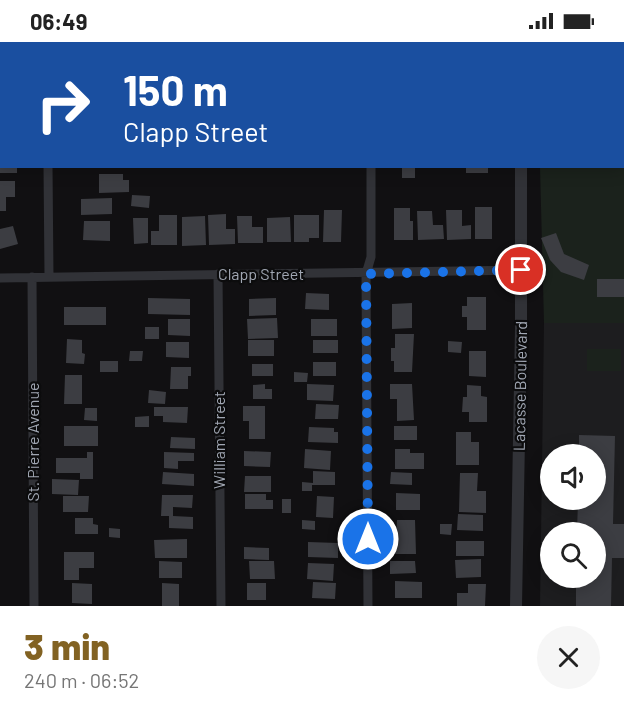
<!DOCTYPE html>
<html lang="en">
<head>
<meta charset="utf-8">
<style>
  body { margin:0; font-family:Barlow,sans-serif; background:#f6f6f6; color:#222; height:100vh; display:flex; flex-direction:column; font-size:22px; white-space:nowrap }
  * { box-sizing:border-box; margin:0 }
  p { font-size:20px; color:#767676 }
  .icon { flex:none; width:33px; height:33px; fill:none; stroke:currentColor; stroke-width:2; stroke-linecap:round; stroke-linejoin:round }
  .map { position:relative; height:564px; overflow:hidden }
  .drawer { display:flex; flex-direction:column; background:#fff; flex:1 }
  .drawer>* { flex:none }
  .banner { position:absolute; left:0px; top:0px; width:624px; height:126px; box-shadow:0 3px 15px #0003; background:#1a4fa0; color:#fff; overflow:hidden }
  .controls { position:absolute; left:540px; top:402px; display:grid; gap:12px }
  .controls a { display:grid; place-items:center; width:66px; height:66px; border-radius:50%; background:#fff; box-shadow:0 3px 15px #0003; font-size:30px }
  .pin { position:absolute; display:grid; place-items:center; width:51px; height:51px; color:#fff; margin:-26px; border:3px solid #fff; border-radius:50%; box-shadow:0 2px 6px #0007 }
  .me { position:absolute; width:66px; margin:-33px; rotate:0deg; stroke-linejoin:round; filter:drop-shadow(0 0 4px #0008) }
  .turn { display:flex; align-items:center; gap:21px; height:126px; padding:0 24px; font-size:27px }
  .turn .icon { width:78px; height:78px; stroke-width:2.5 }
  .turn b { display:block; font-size:42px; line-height:51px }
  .round { display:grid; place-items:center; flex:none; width:63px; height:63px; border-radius:32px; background:#f6f6f6 }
  .summary { display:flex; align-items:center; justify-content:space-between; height:102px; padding:0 24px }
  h1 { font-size:36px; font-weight:800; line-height:45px; color:#826222 }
  .status { display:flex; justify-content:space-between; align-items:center; height:42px; padding:0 30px; background:#fff; direction:ltr }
  .status svg { height:16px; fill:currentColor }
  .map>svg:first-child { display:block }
  .built { fill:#1d1d1f; fill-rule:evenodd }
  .green { fill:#1b221c }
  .building { fill:#3c3d42 }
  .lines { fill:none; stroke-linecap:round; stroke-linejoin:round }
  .minor { stroke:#313237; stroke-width:9 }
  .tertiary { stroke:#313237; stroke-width:12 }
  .route { stroke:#1a73e8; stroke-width:10; stroke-dasharray:0 18 }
  .labels { text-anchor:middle; stroke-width:4.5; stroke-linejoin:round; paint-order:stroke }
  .street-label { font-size:16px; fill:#a1a7b3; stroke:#0c0c0d }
</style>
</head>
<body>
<div class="status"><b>06:49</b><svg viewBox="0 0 49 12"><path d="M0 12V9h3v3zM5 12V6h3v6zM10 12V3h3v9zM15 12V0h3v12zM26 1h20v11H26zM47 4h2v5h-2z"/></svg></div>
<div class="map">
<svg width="624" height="564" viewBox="0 0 624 564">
  <rect width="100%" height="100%" fill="#111012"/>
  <path class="built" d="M544,281H624V564H540ZM550,412H596V458H550ZM550,490H596V536H550Z"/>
  <path class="green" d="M537,0H624V281H544L540,125L622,124V2Z
    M587,307H621V329H587Z"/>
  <path class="building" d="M0,124H17V131H0Z
    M402,124H415V136H402Z
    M466,124H488V131H466Z
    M99,132H123V138H129V150L99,151Z
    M0,139H15V155H6V169H0Z
    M132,153L150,154L149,166L131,164Z
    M112,156V172L81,173V157Z
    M475,165H492V197H475Z
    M394,166H410V179H413V198H394Z
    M324,168H342L341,200H323Z
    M446,168H462V184L471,183V197L447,198Z
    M417,169H432L433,183H443L444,197L418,198Z
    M226,172V187H235V202L209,203L208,173Z
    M159,173H177V203H151V189H159Z
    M294,173H319V196H309V200H294Z
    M205,174L206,203L182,204V175Z
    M237,174H252V185H263V201H238Z
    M290,175L291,200H267V176Z
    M133,176H148V201L134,202Z
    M84,179H110V199L83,198Z
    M13,184L18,202L0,207V187Z
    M556,191L564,212L589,223L584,238L561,230L550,218L541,196Z
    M597,237H624V255H597Z
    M306,251L329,252V268L305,267Z
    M467,255H486V288H467V275H462V264H467Z
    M148,256L190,257V273L148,272Z
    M276,256V273L249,274V257Z
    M412,261V286L392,287V262Z
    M64,265H106V283H64Z
    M277,276L278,296L248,297L247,277Z
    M168,277H190V294L168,293Z
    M311,277H337V294H311Z
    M145,285H159V297H145Z
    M395,292H414L412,330H394V319H391V306H395Z
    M67,297L82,298V311L85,312L84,322L66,321Z
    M248,298H274V314H248Z
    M313,298H338V311H313Z
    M448,299L462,300L461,311L448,310Z
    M166,300H189V316L166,315Z
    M130,309H143L142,319H129Z
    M469,309H486V335L469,334Z
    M100,319H118V330H100Z
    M313,320H336V334H313Z
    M252,322H273V334H252Z
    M171,325H191V334H188V347H170Z
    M294,330L308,331L307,340H294Z
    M65,333H82V362H64Z
    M265,342V347H272V357H253V343Z
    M307,342L334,343L333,359L307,358Z
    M390,342H412L414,378L397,379V357H390Z
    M467,343L481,344V354L487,355V380H469V370H462L463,355H467Z
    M149,348L166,350L165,362L148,361Z
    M316,362L339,363L338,377H315Z
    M243,364H265V397H249V379H243Z
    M154,365H188L187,381L163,380V374H154Z
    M85,366H97V379L84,378Z
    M149,374V385H135V375Z
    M64,384H98V404H64Z
    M394,384H417V398H394Z
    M309,385L334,386V390H338V401L308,400Z
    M456,390H471V400H479V423H456Z
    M579,393L615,394L613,482H624V516H612L611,564H576V536H596V490H577L578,458H596V412H579Z
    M171,395L195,396V407L170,406Z
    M305,407L331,409L330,428L304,426Z
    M395,407H410V411H424V427H395Z
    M244,409L271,410L270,425L244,424Z
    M87,410H93V437H80V431H56V416H87Z
    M164,410L194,411V419H178V427L164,426Z
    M313,429L335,430V443H312V449H302V440L313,441Z
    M163,430L194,432V444L162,442Z
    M391,430L412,431V443L390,442Z
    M460,431H478L477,449H486V471L459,470Z
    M245,434H271V450H244Z
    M52,437L79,438L78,453L52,452Z
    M396,451L420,452V468H396Z
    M245,452H266V458H273V467H245Z
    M162,453H193L192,466L173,465V474L193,475V487L169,486V474H161Z
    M63,454H89L88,470H63Z
    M317,454L334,455L333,476L316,475Z
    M282,457H291V471H282Z
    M458,472L483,473V489L457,488Z
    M75,476H93V482L98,483V492H75Z
    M302,478L315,479V488L302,487Z
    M397,478H415L416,512H395Z
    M440,482H452L451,493L440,492Z
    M109,486L120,487V496L109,495Z
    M187,497V516H155L154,498Z
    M456,499H484V514H456Z
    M308,500L338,501V516L308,515Z
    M244,505L269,506V518L244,517Z
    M64,510H94V526H79V538H64Z
    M481,517V535L456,536L455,518Z
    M159,519L182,520V536H159Z
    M249,519H274L275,537H250Z
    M390,519H415L416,531L390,532Z
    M308,521L334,522L333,539L307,537Z
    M395,539L422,540V556H395Z
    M313,540L336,541L335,557L312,556Z
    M72,541L92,542V562L72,561Z
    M162,541L179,542V564H162Z
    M247,541H266V558H247Z
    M468,542H486L485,564H457V551H468Z"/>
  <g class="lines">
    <path class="minor" d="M47,0V2
      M243,0V2
      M48,124L49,234
      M218,232L221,564
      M32,235L34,564
      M0,236L521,228
      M368,564L366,232L371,215V124"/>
    <path class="tertiary" d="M521,0V2
      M516,564L521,286V124"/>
  </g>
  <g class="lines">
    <path class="route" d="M368,497L366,232L521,228"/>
  </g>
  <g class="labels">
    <g class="street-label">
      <text x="261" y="238">Clapp Street</text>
      <text transform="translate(520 344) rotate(-89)" y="6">Lacasse Boulevard</text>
      <text transform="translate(219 398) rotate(-90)" y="6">William Street</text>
      <text transform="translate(33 400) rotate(-90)" y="6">St. Pierre Avenue</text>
    </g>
  </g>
</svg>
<div class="controls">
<a><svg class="icon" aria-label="sound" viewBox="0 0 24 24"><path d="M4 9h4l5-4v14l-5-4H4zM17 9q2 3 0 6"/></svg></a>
<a><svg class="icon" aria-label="search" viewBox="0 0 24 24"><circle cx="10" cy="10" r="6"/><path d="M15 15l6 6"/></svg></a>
</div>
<div class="pin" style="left:521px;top:228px;background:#d93025"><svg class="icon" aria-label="arrive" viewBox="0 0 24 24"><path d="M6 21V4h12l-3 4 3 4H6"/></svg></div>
<svg class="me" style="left:368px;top:497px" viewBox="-20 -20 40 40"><circle r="17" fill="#1a73e8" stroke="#fff" stroke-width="3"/><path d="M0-11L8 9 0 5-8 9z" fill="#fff"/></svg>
<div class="banner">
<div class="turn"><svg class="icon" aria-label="right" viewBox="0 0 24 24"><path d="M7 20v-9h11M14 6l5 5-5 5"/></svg><div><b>150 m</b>Clapp Street</div></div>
</div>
</div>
<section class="drawer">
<div class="summary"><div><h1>3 min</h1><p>240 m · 06:52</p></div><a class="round"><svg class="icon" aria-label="close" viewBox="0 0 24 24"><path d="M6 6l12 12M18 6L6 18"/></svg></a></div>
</section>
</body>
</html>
